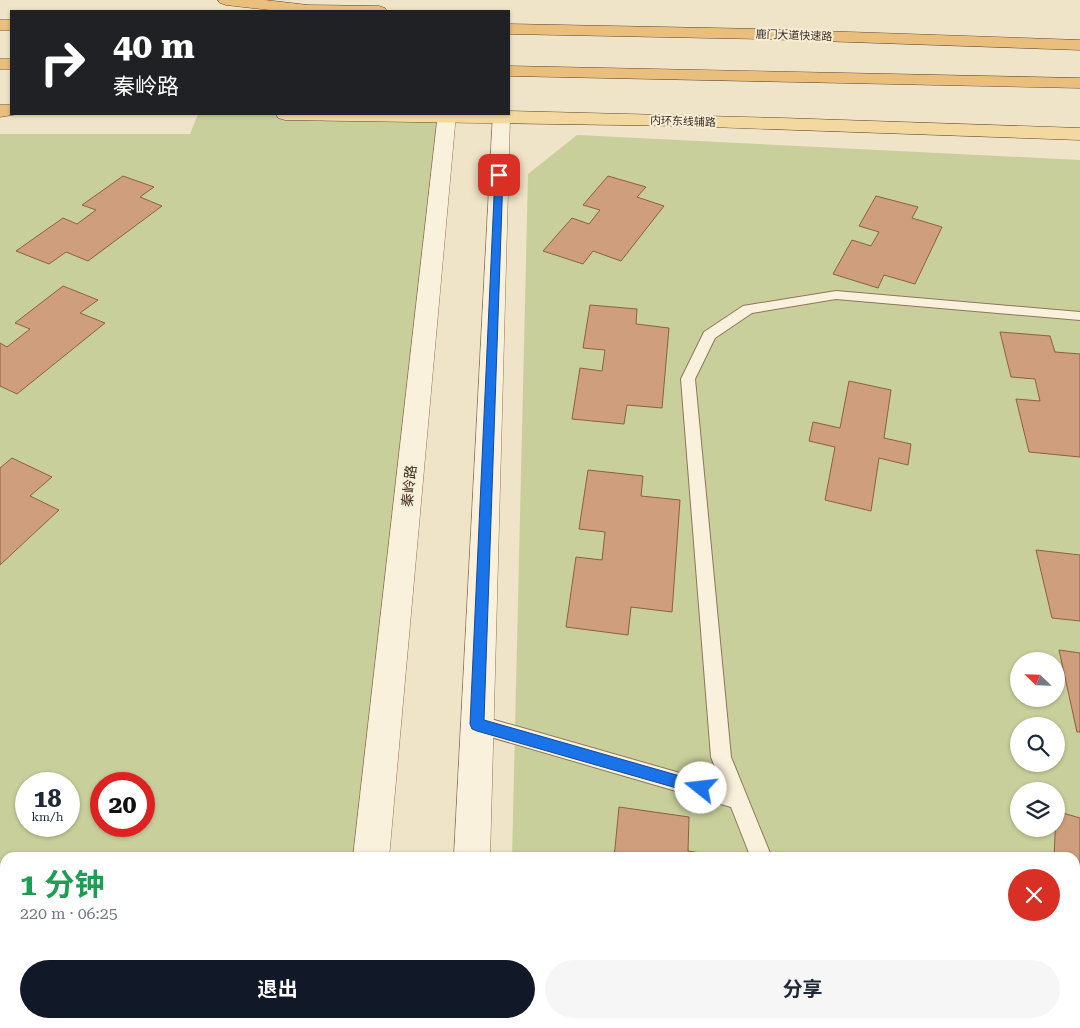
<!DOCTYPE html>
<html lang="zh">
<head>
<meta charset="utf-8">
<style>
  body { margin:0; font-family:"Roboto Serif","Noto Sans SC",serif; background:#f6f6f7; color:#1f2937; height:100vh; display:flex; flex-direction:column; font-size:19px; white-space:nowrap }
  * { box-sizing:border-box; margin:0 }
  p { font-size:16px; color:#747a83 }
  .icon { flex:none; width:28px; height:28px; fill:none; stroke:currentColor; stroke-width:2; stroke-linecap:round; stroke-linejoin:round }
  .map { position:relative; flex:1; overflow:hidden }
  .sheet { position:absolute; left:0px; top:852px; width:1080px; height:176px; display:flex; flex-direction:column; background:#fff; border-radius:15px 15px 0 0; box-shadow:0 1px 4px #0004 }
  .sheet>* { flex:none }
  .hud { position:absolute; left:10px; top:10px; width:500px; height:105px; border-radius:0px; box-shadow:0 1px 4px #0004; background:#202124; color:#fff; overflow:hidden }
  .needle { width:32px; rotate:293deg }
  .tools { position:absolute; left:1010px; top:652px; display:grid; gap:10px }
  .tools a { display:grid; place-items:center; width:55px; height:55px; border-radius:50%; background:#fff; box-shadow:0 1px 4px #0004; font-size:25px }
  .speed { position:absolute; left:15px; top:772px; display:flex; gap:10px; font-size:25px; font-weight:700; text-align:center }
  .speed>* { display:grid; place-content:center; width:65px; height:65px; border-radius:50%; background:#fff; box-shadow:0 1px 4px #0004; line-height:1 }
  .speed small { font-size:12px; font-weight:400 }
  .speed .limit { border:8px solid #d22; background:#fff; color:#111 }
  .pin { position:absolute; display:grid; place-items:center; width:42px; height:42px; color:#fff; margin:-21px; border-radius:10px; box-shadow:0 2px 8px #0006 }
  .me { position:absolute; width:55px; margin:-28px; rotate:286deg; stroke-linejoin:round; filter:drop-shadow(0 0 4px #0008) }
  .turn { display:flex; align-items:center; gap:18px; height:105px; padding:0 20px; font-size:22px }
  .turn .icon { width:65px; height:65px; stroke-width:2.5 }
  .turn b { display:block; font-size:35px; line-height:42px }
  .round { display:grid; place-items:center; flex:none; width:52px; height:52px; border-radius:26px; background:#f6f6f7 }
  .head { display:flex; align-items:center; justify-content:space-between; height:85px; padding:0 20px }
  h1 { font-size:30px; font-weight:700; line-height:38px; color:#1e9e55 }
  .action { display:flex; gap:10px; margin-top:auto; padding:10px 20px }
  .action a { flex:1; height:58px; border-radius:30px; background:#111827; color:#fff; font-size:20px; font-weight:700; line-height:58px; text-align:center }
  .action a+a { background:#f6f6f7; color:#1f2937 }
  .map>svg:first-child { display:block }
  .green { fill:#c9cf9b; fill-rule:evenodd }
  .building { fill:#cf9f7d; stroke:#8d5f41 }
  .lines { fill:none; stroke-linecap:round; stroke-linejoin:round }
  .service-casing { stroke:#8d765c; stroke-width:2 }
  .tertiary-casing { stroke:#8d765c; stroke-width:1 }
  .primary-casing { stroke:#5b4430; stroke-width:1 }
  .trunk-casing { stroke:#5b4430; stroke-width:1 }
  .service { fill:#faf1dc; fill-rule:evenodd }
  .tertiary { fill:#faf1dc; fill-rule:evenodd }
  .primary { fill:#f3d9a0; fill-rule:evenodd }
  .trunk { fill:#eabe7c; fill-rule:evenodd }
  .route { fill:#1a73e8; stroke:#114b97 }
  .labels { text-anchor:middle; stroke-width:4; stroke-linejoin:round; paint-order:stroke }
  .far-street-label { font-size:11px; fill:#3d2e20; stroke:#f7eed8 }
  .street-label { font-size:14px; fill:#3d2e20; stroke:#f7eed8 }
</style>
</head>
<body>
<div class="map">
<svg width="1080" height="1028" viewBox="0 0 1080 1028">
  <rect width="100%" height="100%" fill="#f0e4c8"/>
  <path class="green" d="M198,114H447L371,857L5,858V1024H354L353,1028H0V134H190ZM26,784H69V826H26ZM101,784H144V826H101Z
    M577,135L1080,160V1028H509V1024H1075V858L512,857L528,174ZM1019,661H1056V699H1019ZM1019,726H1056V764H1019ZM1019,791H1056V829H1019Z"/>
  <path class="building" d="M123,176L154,187L140,197L162,206L88,261L66,252L49,264L16,251L63,218L77,224L96,210L82,205Z
    M608,176L646,187L637,197L664,206L621,261L593,251L583,264L543,251L572,218L589,224L600,210L583,205Z
    M876,196L918,207L912,218L942,227L915,284L884,275L878,288L833,274L852,240L871,246L879,232L859,226Z
    M63,286L98,300L80,313L105,323L17,394L0,386V343L7,347L30,329L15,323Z
    M590,305L637,309L636,324L669,328L662,408L627,405L624,424L572,419L580,368L602,371L605,350L583,348Z
    M1000,332L1050,336L1055,352L1080,354V457L1029,452L1016,399L1040,401L1035,379L1011,377Z
    M849,381L891,390L884,438L911,444L908,465L879,458L871,511L825,500L835,447L809,441L813,422L840,428Z
    M12,458L52,477L30,496L59,510L0,565V468Z
    M588,470L643,476L641,496L680,500L672,612L631,607L628,635L566,627L576,557L602,560L605,532L579,529Z
    M1036,550L1080,555V621L1052,618Z
    M1059,650L1080,653V732H1077Z
    M619,807L689,817L688,851L733,858H614Z
    M1056,811L1080,818V1028H1053V1024H1075V858H1054Z
    M599,1024H736V1028H598Z"/>
  <g class="lines">
    <g class="service-casing">
      <path id="service" d="M836,291L1080,312V320L836,299L752,313L715,338L695,379L731,757L772,858H751L731,807L477,733L470,730L467,724L470,718L477,715L722,785L711,757L681,379L704,332L743,306Z
        M932,1024H963L965,1028H933Z"/>
    </g>
    <g class="tertiary-casing">
      <path id="tertiary" d="M438,114H456L389,858H353Z
        M493,114H509L510,116L490,858H454Z
        M335,1024H374L373,1028H333Z
        M446,1024H484L485,1028H445Z"/>
    </g>
    <g class="primary-casing">
      <path id="primary" d="M509,111L782,118L1080,128V140L682,126L285,120L278,118L276,114H509Z"/>
    </g>
    <g class="trunk-casing">
      <path id="trunk" d="M218,0H265L308,5L379,6L385,8L387,11H279L226,5L220,3Z
        M0,20H11V30H0Z
        M509,24L762,29L1080,40V50L762,39L509,34Z
        M0,59H11V69H0Z
        M509,66L1080,78V88L509,76Z
        M0,105H11V114H18L0,117Z"/>
    </g>
    <use href="#service" class="service"/>
    <use href="#tertiary" class="tertiary"/>
    <use href="#primary" class="primary"/>
    <use href="#trunk" class="trunk"/>
  </g>
  <path class="route" d="M499,172L503,175L484,720L701,782L706,784L708,788L706,793L701,795L477,731L472,729L470,724L495,175Z"/>
  <g class="labels">
    <g class="far-street-label">
      <text transform="translate(794 35) rotate(2)" y="4">鹿门大道快速路</text>
      <text transform="translate(683 121) rotate(2)" y="4">内环东线辅路</text>
    </g>
    <g class="street-label">
      <text transform="translate(409 486) rotate(-84)" y="5">秦岭路</text>
    </g>
  </g>
</svg>
<div class="tools">
<a><svg class="needle" viewBox="-14 -14 28 28"><path d="M0-13l5 13h-10z" fill="#e53935"/><path d="M0 13l5-13h-10z" fill="#747a83"/></svg></a>
<a><svg class="icon" aria-label="search" viewBox="0 0 24 24"><circle cx="10" cy="10" r="6"/><path d="M15 15l6 6"/></svg></a>
<a><svg class="icon" aria-label="layers" viewBox="0 0 24 24"><path d="M12 4l9 5-9 5-9-5zM3 14l9 5 9-5"/></svg></a>
</div>
<div class="speed"><div>18<small>km/h</small></div><div class="limit">20</div></div>
<div class="pin" style="left:499px;top:175px;background:#d93025"><svg class="icon" aria-label="arrive" viewBox="0 0 24 24"><path d="M6 21V4h12l-3 4 3 4H6"/></svg></div>
<svg class="me" style="left:701px;top:788px" viewBox="-20 -20 40 40"><circle r="19" fill="#fff"/><path d="M0-13L10 11 0 6-10 11z" fill="#1a73e8"/></svg>
<div class="hud">
<div class="turn"><svg class="icon" aria-label="right" viewBox="0 0 24 24"><path d="M7 20v-9h11M14 6l5 5-5 5"/></svg><div><b>40 m</b>秦岭路</div></div>
</div>
<section class="sheet">
<div class="head"><div><h1>1 分钟</h1><p>220 m · 06:25</p></div><a class="round" style="background:#d93025;color:#fff"><svg class="icon" aria-label="close" viewBox="0 0 24 24"><path d="M6 6l12 12M18 6L6 18"/></svg></a></div>
<div class="action"><a>退出</a><a>分享</a></div>
</section>
</div>
</body>
</html>
